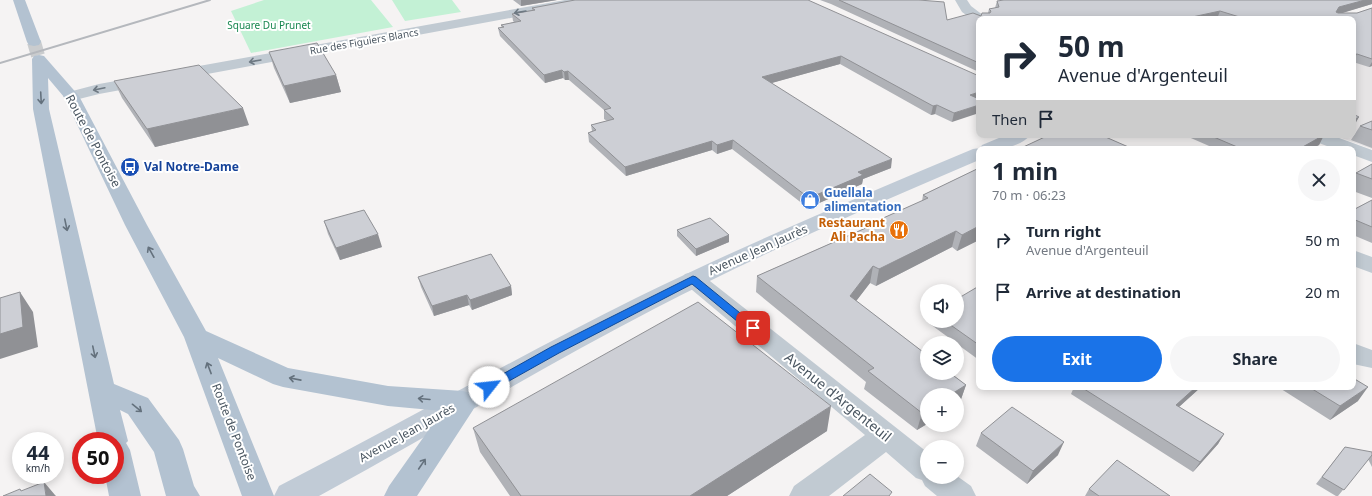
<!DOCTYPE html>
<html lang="en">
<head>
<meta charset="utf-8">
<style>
  body { margin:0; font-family:"Noto Sans",sans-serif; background:#f6f6f7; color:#1f2937; height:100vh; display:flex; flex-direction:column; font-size:15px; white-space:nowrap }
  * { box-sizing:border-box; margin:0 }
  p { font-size:13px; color:#747a83 }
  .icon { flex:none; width:22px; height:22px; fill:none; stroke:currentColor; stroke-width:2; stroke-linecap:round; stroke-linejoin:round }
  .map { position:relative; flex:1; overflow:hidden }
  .side { position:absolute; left:976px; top:146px; width:380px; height:244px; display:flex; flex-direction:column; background:#fff; border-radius:8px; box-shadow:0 2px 10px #0003 }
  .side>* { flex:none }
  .hud { position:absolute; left:976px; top:16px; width:380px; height:122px; border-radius:8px; box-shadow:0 2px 10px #0003; background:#fff; color:#1f2937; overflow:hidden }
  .controls { position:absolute; left:920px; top:284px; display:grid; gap:8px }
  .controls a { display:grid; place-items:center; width:44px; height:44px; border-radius:50%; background:#fff; box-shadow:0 2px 10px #0003; font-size:20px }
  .speed { position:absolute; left:12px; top:432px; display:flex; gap:8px; font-size:20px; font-weight:700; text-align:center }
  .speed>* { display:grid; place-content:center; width:52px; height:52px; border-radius:50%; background:#fff; box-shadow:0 2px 10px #0003; line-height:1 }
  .speed small { font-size:10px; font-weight:400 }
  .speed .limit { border:6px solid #d22; background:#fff; color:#111 }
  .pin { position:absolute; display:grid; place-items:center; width:34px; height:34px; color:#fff; margin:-17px; border-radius:8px; box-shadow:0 2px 6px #0006 }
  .me { position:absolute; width:44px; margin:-22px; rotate:61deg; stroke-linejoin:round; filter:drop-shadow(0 0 3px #0008) }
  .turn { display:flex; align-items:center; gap:14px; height:84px; padding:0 16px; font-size:18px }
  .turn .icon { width:52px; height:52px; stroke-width:2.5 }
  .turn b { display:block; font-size:28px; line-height:34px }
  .then { display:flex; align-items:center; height:38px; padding:0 16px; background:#0003; gap:8px; font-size:15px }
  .round { display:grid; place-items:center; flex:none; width:42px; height:42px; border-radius:21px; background:#f6f6f7 }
  .summary { display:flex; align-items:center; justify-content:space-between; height:68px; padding:0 16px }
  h1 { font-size:24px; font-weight:700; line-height:30px }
  .button { display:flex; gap:8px; margin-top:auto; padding:8px 16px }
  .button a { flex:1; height:46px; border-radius:24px; background:#1a73e8; color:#fff; font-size:16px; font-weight:700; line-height:46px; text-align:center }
  .button a+a { background:#f6f6f7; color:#1f2937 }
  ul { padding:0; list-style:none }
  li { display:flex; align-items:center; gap:12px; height:52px; padding:0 16px }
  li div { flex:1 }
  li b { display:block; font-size:15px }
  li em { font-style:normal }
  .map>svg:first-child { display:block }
  .education { fill:#e6e4e5 }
  .green { fill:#c3f1d5 }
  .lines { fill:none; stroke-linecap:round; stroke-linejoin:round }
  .primary-tunnel { stroke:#caccce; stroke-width:14; stroke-dasharray:14 7; stroke-linecap:butt }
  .street { fill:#c1cad2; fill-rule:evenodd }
  .secondary { fill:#c1cbd6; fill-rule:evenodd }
  .primary { fill:#b3c2d1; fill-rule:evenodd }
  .rail { stroke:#b5b8bd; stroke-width:2 }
  .wall { fill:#b0b2b7 }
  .shaded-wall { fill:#909195 }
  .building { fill:#cdcfd5; stroke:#909195 }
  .oneway { stroke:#6e7983 }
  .oneway2 { stroke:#64717d }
  .route { fill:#1a73e8; stroke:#114b97 }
  .labels { text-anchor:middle; stroke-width:4; stroke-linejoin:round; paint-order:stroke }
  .far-park-label { font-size:10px; fill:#17864f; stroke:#fff }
  .far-street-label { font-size:10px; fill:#4a5661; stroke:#fff }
  .street-label { font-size:12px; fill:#4a5661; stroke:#fff }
  .transit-label { font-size:12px; font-weight:bold; fill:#164399; stroke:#fff; text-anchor:start }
  .shop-label { font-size:12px; font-weight:bold; fill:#366cbe; stroke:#fff; text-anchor:start }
  .food-label { font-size:12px; font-weight:bold; fill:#c56008; stroke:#fff; text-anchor:end }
  .near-street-label { font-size:14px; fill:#4a5661; stroke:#fff }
</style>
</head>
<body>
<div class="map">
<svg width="1372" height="496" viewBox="0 0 1372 496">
  <rect width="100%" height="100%" fill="#f5f3f3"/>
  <path class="education" d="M1353,44L1372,49V149L1333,135H1353Z"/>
  <path class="green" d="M264,0H371L393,27L251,53L231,11Z
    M392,0H452L461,12L405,21Z"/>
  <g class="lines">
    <path class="primary-tunnel" d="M34,42L39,59"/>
    <path class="street" d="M565,0H592L590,3L586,4L99,94L71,101L65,99L63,96L65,93L99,84Z
      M955,0H967L971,6L988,19H979V22H976L962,12Z
      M1305,135H1331L1372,150V162L1353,155V149H1335L1308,139Z
      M1353,250L1372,257V273L1353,266Z
      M693,272L701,274L927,452V477H957V476L971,486L976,496H937L925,486L922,480L916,478L886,452L829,496H789L794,486L865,435L685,284L681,279L685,274Z
      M1353,343L1372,350V368L1353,364Z"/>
    <path class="secondary" d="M1006,135H1030C1020,149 994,149 979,149V160C869,207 760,254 654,309C540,368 431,435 319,496H274L279,486C398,425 515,358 636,298C746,244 859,197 973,149L980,148L982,145Z"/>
    <path class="primary" d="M13,0H25L41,42L39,45L34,46L29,45L27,42Z
      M39,55L44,56L79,96L147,225L206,331L288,368L388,386L463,391L473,394L477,402L473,410L417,496H384L389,486L442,411L388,406L283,387L273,384L218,358L274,496H242L184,337L125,225L64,97L48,78L49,109L114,384L148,398L179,440L183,449L194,486L200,496H166L154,452L128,414L120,410L128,441L126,443L130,450L141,496H109L105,475H115V441H98L33,109L32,59L34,56Z"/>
    <path class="rail" d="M0,63L210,0"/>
  </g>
  <path class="wall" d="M513,0H557L521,6Z
    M820,0H919L947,20L981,16L988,13L989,9L995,8L997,1L1372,0V4L1341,13H1357L1372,8V66L1369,67L1353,62V19H979V72L831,4Z
    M532,8L979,76L952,122L935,114L931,115L840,64L771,83L891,168L863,179L862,184L808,208L732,149L717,154L712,150L626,176L589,142L588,133L592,131L591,125L607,121L604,119V110L569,80H565L563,78L545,83L500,36L498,28H502L501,25L514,22L513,21L512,14L532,10Z
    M269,52L336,75L341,92L290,103L274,68Z
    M114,81L249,125L155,147L122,98Z
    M1372,121V148L1351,140L1360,126Z
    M1184,135H1324L1319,145L1311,149H1216Z
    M1372,164V198L1353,191V178L1356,173Z
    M979,168V240L957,251L952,247L876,286L870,283L856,301L927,355V373H950L966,385L960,402L957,404V395H927V424L917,430L864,389L866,382L756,292L757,276L881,221V219L922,201L923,195Z
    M1372,200V243L1353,235V210Z
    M324,221L382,247L340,260L328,234Z
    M677,230L729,235V242L696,256L677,236Z
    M418,277L511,286L512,295L472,310L469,305L434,316L421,287Z
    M979,286V360L957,344V343H956L930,324L931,321H957Z
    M1074,387H1201L1179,407L1224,434L1218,444L1193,472L1071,394Z
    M1256,387H1264L1260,390Z
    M1278,387H1353L1358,401L1330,420Z
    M473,428L827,431L727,496H510L480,452Z
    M981,433L1058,455L1027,484L976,446Z
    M1345,447L1372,455V467L1368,459L1338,496H1336L1316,484Z
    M1089,489L1170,496H1085Z"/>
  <path class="shaded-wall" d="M521,0H557L521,6Z
    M1365,0H1372V4L1336,15V12L1339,7Z
    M1220,11L1217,19H1183Z
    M1357,54L1353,61V55Z
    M841,56L840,64L761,86L762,77Z
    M1372,62V66L1369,67Z
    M562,70L563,78L545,83L544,75Z
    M568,71L569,80H565L564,72Z
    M336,75L341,92L290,103L284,86Z
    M979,92V100L970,95Z
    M937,105L935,114L931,115L933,106Z
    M979,105V113L952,122L954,113Z
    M243,108L249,125L155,147L147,129Z
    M1359,117L1354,126H1353V120Z
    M1324,135L1319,145L1311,149H1299Z
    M733,140L732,149L717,154V145Z
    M712,141V150L626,176L625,167Z
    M892,159L891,168L863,179L862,184L808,208L809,198L858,172Z
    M979,226V240L957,251L962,235Z
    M956,231L952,247L876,286L879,269Z
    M378,234L382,247L340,260L336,248Z
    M729,235V242L696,256V249Z
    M873,266L870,283L847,313L850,296Z
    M511,286L512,295L472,310L470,300Z
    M20,292L33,312L38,347L0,359V334Z
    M467,295L469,305L434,316L432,306Z
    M966,385L960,402L957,404V395H950Z
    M1196,387H1201L1170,415L1176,405Z
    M1368,387L1358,401L1330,420L1340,406Z
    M831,406L827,431L727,496H690Z
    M927,410V424L917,430L922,413Z
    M1224,434L1218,444L1193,472L1200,462Z
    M1064,442L1058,455L1027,484L1033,471Z
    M44,482L55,495L56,496H46Z"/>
  <path class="building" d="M575,0H808L979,76V92L970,95L979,99V105L954,113L937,105L933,106L841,56L762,77L892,159L858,172L863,175L809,198L733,140L717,145L712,141L625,167L588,133L596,130L591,125L614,119L604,110L611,108L568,71L564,72L562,70L544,75L498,28L504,27L501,25L521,21L512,14L535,10L532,8Z
    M839,0H919L944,2L947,20L973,13L981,16L982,13H990L991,11L989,9L999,7L997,1L1004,0H1365L1339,7L1336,12L1338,13H1357L1372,8V59L1357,54L1353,55V19H1246L1220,11L1183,19H979V63Z
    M317,43L336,75L284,86L269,52Z
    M199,65L243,108L147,129L114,81Z
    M1353,114L1359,117L1353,120Z
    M1372,121V130L1360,126Z
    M1049,135H1051L1056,137L1062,135H1101L1133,149H1019Z
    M1209,135H1324L1299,149H1242Z
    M1372,164V179L1356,173Z
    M979,168V226L962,235L956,231L879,269L873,266L850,296L927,355V373H950L966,385L950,395H927V410L922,413L868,371L874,368L757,276L884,220L881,219L928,198L923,195Z
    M1372,200V227L1353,219V210Z
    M364,210L378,234L336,248L324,221Z
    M710,218L729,235L696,249L677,230Z
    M491,254L511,286L470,300L467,295L432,306L418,277Z
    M979,286V345L945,321H957V299Z
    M20,292L23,327L0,334V298Z
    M698,302L831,406L690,496H521L473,428Z
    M1353,378L1368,387L1340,406L1309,387H1353Z
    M1081,387H1196L1176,405L1224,434L1200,462Z
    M1012,407L1064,442L1033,471L981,433Z
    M1345,447L1372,452V455L1344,490L1322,477Z
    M1117,460L1170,496H1099L1089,489Z
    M870,474L892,492L889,496H843Z
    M44,482L46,496H3L20,489L21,491Z"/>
  <defs><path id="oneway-shaft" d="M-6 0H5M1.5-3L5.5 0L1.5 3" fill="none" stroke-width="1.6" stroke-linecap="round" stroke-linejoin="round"/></defs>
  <g class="oneway">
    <use href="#oneway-shaft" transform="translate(520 12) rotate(170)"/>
    <use href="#oneway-shaft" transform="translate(255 61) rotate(170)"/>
    <use href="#oneway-shaft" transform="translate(99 89) rotate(168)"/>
  </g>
  <g class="oneway2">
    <use href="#oneway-shaft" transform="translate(41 98) rotate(87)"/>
    <use href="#oneway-shaft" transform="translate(66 225) rotate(78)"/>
    <use href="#oneway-shaft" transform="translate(151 252) rotate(-119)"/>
    <use href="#oneway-shaft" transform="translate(94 352) rotate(78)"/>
    <use href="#oneway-shaft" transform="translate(209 368) rotate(-111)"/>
    <use href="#oneway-shaft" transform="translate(295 379) rotate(-169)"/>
    <use href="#oneway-shaft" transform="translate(424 399) rotate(-175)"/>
    <use href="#oneway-shaft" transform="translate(137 408) rotate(39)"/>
    <use href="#oneway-shaft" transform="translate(422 464) rotate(-56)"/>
  </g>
  <path class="route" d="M693,276L696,277L756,326L758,328L756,331H749L692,284L559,353L493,390L489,392L485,390L483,387L485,384L551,347Z"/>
  <defs>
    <g id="bus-disc" transform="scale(1)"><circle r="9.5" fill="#1a4fb4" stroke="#fff"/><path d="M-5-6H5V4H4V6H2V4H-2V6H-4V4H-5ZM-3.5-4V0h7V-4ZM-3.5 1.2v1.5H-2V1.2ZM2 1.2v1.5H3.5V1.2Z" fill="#fff"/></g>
    <g id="shop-disc" transform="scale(1)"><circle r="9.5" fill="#3f7fe0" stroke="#fff"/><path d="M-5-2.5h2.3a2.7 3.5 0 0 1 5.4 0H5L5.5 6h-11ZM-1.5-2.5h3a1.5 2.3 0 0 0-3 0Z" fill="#fff"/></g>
    <g id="restaurant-disc" transform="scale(1)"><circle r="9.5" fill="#e8710a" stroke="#fff"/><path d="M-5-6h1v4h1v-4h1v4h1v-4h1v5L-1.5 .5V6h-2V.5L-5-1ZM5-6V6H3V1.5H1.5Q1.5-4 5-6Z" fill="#fff"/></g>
  </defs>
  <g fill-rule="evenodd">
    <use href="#bus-disc" x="130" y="167"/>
    <use href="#shop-disc" x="810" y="200"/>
    <use href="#restaurant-disc" x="899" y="230"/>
  </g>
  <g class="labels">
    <g class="far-park-label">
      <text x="269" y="29">Square Du Prunet</text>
    </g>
    <g class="far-street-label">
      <text transform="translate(364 41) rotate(-10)" y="4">Rue des Figuiers Blancs</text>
    </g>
    <g class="street-label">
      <text transform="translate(93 141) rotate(62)" y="4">Route de Pontoise</text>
      <text transform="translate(758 250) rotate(-24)" y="4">Avenue Jean Jaurès</text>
      <text transform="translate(234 432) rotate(69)" y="4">Route de Pontoise</text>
      <text transform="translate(407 433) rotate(-29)" y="4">Avenue Jean Jaurès</text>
    </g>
    <g class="transit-label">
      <text x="144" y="171">Val Notre-Dame</text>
    </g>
    <g class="shop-label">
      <text x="824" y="197">Guellala<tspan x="824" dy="14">alimentation</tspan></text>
    </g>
    <g class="food-label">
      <text x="885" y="227">Restaurant<tspan x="885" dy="14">Ali Pacha</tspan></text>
    </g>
    <g class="near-street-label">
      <text transform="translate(838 397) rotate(39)" y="5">Avenue d'Argenteuil</text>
    </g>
  </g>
</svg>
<div class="controls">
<a><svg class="icon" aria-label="sound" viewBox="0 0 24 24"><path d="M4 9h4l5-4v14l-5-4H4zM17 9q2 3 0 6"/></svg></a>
<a><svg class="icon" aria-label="layers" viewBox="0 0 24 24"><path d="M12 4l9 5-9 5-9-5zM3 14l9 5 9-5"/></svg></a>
<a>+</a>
<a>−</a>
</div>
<div class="speed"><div>44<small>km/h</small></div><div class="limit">50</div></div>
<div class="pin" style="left:753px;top:328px;background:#d93025"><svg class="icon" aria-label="arrive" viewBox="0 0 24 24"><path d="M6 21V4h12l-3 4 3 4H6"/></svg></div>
<svg class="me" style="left:489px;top:387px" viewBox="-20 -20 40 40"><circle r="19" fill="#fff"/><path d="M0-13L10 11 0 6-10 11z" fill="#1a73e8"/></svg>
<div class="hud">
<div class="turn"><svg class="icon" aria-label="right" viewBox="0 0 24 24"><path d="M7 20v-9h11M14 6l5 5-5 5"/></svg><div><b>50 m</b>Avenue d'Argenteuil</div></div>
<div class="then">Then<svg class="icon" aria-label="arrive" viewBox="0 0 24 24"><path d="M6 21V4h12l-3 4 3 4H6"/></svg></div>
</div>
<section class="side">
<div class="summary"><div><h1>1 min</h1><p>70 m · 06:23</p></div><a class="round"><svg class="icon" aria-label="close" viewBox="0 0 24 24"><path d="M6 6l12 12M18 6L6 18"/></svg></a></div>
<ul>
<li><svg class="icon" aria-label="right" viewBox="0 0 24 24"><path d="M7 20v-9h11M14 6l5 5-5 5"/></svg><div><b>Turn right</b><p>Avenue d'Argenteuil</p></div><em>50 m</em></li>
<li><svg class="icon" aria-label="arrive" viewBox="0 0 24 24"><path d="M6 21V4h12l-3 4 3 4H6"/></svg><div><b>Arrive at destination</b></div><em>20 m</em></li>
</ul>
<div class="button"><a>Exit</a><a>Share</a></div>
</section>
</div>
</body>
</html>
